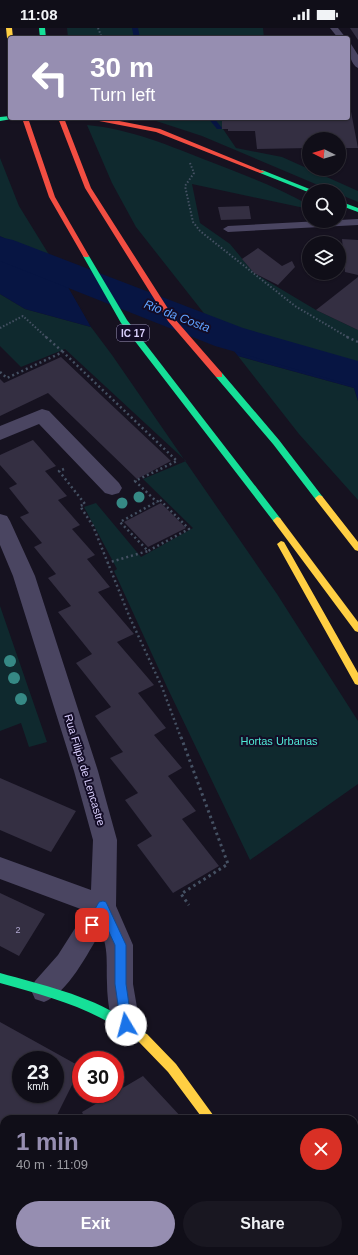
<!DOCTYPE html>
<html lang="en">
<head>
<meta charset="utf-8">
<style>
  body { margin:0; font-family:Helvetica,sans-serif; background:#191721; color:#f1f3f6; height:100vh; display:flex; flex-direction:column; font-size:15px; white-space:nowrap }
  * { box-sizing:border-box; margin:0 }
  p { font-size:13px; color:#9c9ca2 }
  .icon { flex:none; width:22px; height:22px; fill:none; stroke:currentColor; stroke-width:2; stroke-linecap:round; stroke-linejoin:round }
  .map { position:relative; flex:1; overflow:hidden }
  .sheet { position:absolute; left:0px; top:1087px; width:358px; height:140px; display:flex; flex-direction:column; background:#100e18; border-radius:12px 12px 0 0; box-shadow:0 1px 3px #0004,0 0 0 1px #302e37 }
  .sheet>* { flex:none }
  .hud { position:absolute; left:8px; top:8px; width:342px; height:84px; border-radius:4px; box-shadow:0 1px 3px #0004,0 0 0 1px #302e37; background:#968eb1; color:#fff; overflow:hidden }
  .needle { width:26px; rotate:275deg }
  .tools { position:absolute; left:302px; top:104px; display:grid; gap:8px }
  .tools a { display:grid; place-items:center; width:44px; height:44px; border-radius:50%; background:#100e18; box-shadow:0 1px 3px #0004,0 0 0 1px #302e37; font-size:20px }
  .speed { position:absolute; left:12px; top:1023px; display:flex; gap:8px; font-size:20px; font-weight:700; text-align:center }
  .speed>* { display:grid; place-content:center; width:52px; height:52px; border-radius:50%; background:#100e18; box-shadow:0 1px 3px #0004,0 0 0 1px #302e37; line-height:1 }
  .speed small { font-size:10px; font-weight:400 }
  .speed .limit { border:6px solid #d22; background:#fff; color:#111 }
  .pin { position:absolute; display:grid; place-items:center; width:34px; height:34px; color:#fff; margin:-17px; border-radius:8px; box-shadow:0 2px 6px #0006 }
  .me { position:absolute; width:44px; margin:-22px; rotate:352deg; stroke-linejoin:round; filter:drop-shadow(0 0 3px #0008) }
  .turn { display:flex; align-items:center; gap:14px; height:84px; padding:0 16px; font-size:18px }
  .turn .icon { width:52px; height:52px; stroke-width:2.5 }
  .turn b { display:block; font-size:28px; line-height:34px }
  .round { display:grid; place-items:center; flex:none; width:42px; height:42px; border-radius:21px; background:#191721 }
  .summary { display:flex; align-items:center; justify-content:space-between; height:68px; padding:0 16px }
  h1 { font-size:24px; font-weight:700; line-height:30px; color:#968eb1 }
  .button { display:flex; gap:8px; margin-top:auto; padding:8px 16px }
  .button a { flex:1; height:46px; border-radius:24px; background:#968eb1; color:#fff; font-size:16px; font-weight:700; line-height:46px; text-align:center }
  .button a+a { background:#191721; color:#f1f3f6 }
  .status { display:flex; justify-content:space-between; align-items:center; height:28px; padding:0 20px; background:#100e18; direction:ltr }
  .status svg { height:11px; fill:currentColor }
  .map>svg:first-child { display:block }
  .green { fill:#0f292e }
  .water { fill:#071543 }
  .pier { fill:#161220 }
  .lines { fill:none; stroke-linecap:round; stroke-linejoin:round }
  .stream { fill:#071543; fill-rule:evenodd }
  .river { fill:#071543; fill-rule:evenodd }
  .building { fill:#342f42; fill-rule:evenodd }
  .path-far2 { stroke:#455163; stroke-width:2; stroke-dasharray:1.5 2; stroke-linecap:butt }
  .path-far1 { stroke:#455163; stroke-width:2.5; stroke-dasharray:2 3; stroke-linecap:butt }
  .path { stroke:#455163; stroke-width:3; stroke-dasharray:2.5 3.5; stroke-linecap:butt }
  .lane { fill:#4a4561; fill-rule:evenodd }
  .street { fill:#4a4561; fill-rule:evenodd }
  .fast { fill:#16e098; fill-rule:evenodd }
  .slow { fill:#ffcf43; fill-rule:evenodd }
  .jam { fill:#f24e42; fill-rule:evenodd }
  .tree { fill:#368985 }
  .route { fill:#1a73e8; stroke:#114b97 }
  .labels { text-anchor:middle; stroke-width:4; stroke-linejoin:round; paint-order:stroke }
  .number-label { font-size:9px; fill:#b1a8d0 }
  .shield { fill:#130c26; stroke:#9f96be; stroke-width:1 }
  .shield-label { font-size:10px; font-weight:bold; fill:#dbd1ff }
  .park-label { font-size:11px; fill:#50ebd7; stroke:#130c26 }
  .street-label { font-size:11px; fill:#dbd1ff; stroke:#130c26 }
  .water-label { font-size:12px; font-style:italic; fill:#5fa2ff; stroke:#130c26 }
</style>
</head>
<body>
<div class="status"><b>11:08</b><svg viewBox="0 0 49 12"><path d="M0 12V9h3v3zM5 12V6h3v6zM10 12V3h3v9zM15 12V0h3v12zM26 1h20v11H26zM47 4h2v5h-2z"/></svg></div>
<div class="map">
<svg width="358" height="1227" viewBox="0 0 358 1227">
  <rect width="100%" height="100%" fill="#161220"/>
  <path class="green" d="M67,0H263L264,10H68Z
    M147,90H222L223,101L236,120L282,129L358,163V174L339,166V163H332L202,108Z
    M87,97C131,101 170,118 211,134C244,147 277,159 309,177V181L192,156L200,195L230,216L254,245L316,282L358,302V335L214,298L136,199L112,155Z
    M0,130L19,178L56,238L0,208Z
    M0,266L25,281L91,299L112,327L277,566L358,693V756L250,832L167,659L114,543L117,541L84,479L96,475L141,529L193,500L143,451L186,433L65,321L21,339L0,318Z
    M238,328L354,360L358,373V472L299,406Z
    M0,578L47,714L29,719L21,695L0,703Z
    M185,1223H234V1227H180Z"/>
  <path class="water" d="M0,208L56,238L91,299L25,281L0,266Z
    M214,298L358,335V373L354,360L238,328Z"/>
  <path class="pier" d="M54,234L58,237L92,298V300Z"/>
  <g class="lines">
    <path class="stream" d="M132,0H138L140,10H134Z
      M208,90H214L222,100L221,101H217Z"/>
    <path class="river" d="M0,209L13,212L243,300L358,333V359L215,318L0,233Z"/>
  </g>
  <path class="building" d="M350,0H358V12Z
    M348,68L358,120H339V111H309V120L257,121L255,103H228V101H222V90H348Z
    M249,178L251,191L221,192L218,179Z
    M342,211L358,212V247L345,244Z
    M258,220L282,238L292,233L295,239L278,257L254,245L242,231Z
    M358,249V302L316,282Z
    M61,329L102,368L171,433L137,451L48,365L0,388V351L4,355Z
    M33,412L56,438L45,443L67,468L58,472L80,497L72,501L95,527L87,531L110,559L98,564L134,606L117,614L154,657L138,665L166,700L154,707L182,740L168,748L196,783L182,791L219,838L173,865L137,817L152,808L125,772L138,765L110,730L123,724L95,688L111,679L76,635L92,626L58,584L71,578L48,550L56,546L34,519L42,515L20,489L29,485L9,460L17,456L0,437V427Z
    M161,475L186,500L148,519L124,494Z
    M0,750L76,783L51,824L0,802Z
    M0,865L45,886L19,928L0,918Z
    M0,994L81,1039L55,1091H4V1194L0,1202ZM21,1032H55V1066H21Z
    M143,1048L183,1091H85L82,1084Z
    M86,1066H103L99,1073Z
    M354,1203L358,1210V1227H328L326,1223H354Z"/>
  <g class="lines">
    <path class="path-far2" d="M98,0L102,10
      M190,135L194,145L185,158L193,194L200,203L295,278L349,310
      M0,300L23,288L47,310"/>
    <path class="path-far1" d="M46,309L63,324
      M347,309L358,314
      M0,344L7,350L63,324L177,433L135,453L157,474
      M64,441L59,443L85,476L80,478L93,498L130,590L162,659L181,710
      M160,472L189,501L148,523L120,494Z
      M107,535L148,523"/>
    <path class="path" d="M181,709L228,836L181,866L189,877"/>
    <path class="lane" d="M330,0H338L346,10H338Z
      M348,16H351L358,27V40C351,37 348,23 348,16Z
      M358,191V197L228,204L223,201L228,198Z"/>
    <path class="street" d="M42,381L49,383L119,455L122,460L119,465L112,467L105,465L39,396L0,412V398Z
      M0,486L7,488L10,493L35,548L98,743L117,812L116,878L133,917V956L140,997L136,1006L126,1010L116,1006C110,991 107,971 107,955C106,935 109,923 101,903C88,925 68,965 44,974L35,971L31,962L35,953L58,927L86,883L0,851V829L91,862L93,812L74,743L13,548L0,517Z
      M129,1223H164L162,1227H127Z"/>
    <path class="fast" d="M39,0H45L46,10H40Z
      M10,88V90H13L12,91L0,93V89Z
      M262,142L312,162L313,163L308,164L260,145L259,144Z
      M339,173L358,180V184L339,177Z
      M86,226L89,228L127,292L280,490L281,492L280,494H274L121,295L83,228Z
      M216,345H222L279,412L322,468L323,470L322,472H316L273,416L216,349Z
      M0,945C46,958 97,969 135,998C140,1001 146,1004 149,1010L147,1014L143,1015L139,1014C96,981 51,969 0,955Z"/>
    <path class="slow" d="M6,0H12L13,10H10V12L7,10Z
      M319,467L322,468L358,514V523L355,522L316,472L315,470Z
      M277,489L280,490L358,594V604L355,603L274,494L273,492Z
      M281,513L284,514L358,645V657L355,656L277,516Z
      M143,1005L147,1006L176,1036L216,1091H203L168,1044L139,1014L137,1010L139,1006Z
      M269,1223H281L282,1227H270Z"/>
    <path class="jam" d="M22,90H28L55,169L89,228L88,229H84L83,228L49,169Z
      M58,90H64L91,160L174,290L222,345V349H216L168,293L85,160Z
      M91,90H104L160,101L265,144L260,145L156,104L94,92Z"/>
  </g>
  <g class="tree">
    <circle cx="139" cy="469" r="5.5"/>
    <circle cx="122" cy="475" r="5.5"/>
    <circle cx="10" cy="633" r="6"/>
    <circle cx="14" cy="650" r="6"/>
    <circle cx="21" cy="671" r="6"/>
  </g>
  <path class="route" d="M103,873L106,874L126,917V956L132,997L130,1001L126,1002L122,1001L121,997L115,956V917L102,889L96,900L92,902L88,900L86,897L99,874Z"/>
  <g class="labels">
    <g class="number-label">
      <text x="18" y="905">2</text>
    </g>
    <rect class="shield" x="117" y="297" width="32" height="16" rx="3"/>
    <g class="shield-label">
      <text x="133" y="309">IC 17</text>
    </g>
    <g class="park-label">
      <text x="279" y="717">Hortas Urbanas</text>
    </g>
    <g class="street-label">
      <text transform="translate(85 742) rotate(73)" y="4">Rua Filipa de Lencastre</text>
    </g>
    <g class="water-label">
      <text transform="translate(177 288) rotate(21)" y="4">Rio da Costa</text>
    </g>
  </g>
</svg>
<div class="tools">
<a><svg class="needle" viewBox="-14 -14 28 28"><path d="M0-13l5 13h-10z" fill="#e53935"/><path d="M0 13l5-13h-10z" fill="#9c9ca2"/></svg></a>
<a><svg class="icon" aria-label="search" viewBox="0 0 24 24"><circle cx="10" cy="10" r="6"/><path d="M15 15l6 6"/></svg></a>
<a><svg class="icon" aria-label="layers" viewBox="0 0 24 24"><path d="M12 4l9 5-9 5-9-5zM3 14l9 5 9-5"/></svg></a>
</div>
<div class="speed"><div>23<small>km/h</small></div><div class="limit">30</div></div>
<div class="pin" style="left:92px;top:897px;background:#d93025"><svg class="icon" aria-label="arrive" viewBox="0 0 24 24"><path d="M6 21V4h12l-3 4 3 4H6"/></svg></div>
<svg class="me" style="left:126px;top:997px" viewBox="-20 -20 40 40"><circle r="19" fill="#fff"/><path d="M0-13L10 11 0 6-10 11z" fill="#1a73e8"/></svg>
<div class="hud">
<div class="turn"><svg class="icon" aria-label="left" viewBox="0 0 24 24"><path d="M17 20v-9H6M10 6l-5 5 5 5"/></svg><div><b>30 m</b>Turn left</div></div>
</div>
<section class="sheet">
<div class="summary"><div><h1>1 min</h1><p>40 m · 11:09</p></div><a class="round" style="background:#d93025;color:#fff"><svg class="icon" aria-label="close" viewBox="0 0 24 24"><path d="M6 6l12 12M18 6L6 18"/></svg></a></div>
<div class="button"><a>Exit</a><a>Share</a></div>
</section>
</div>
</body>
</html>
